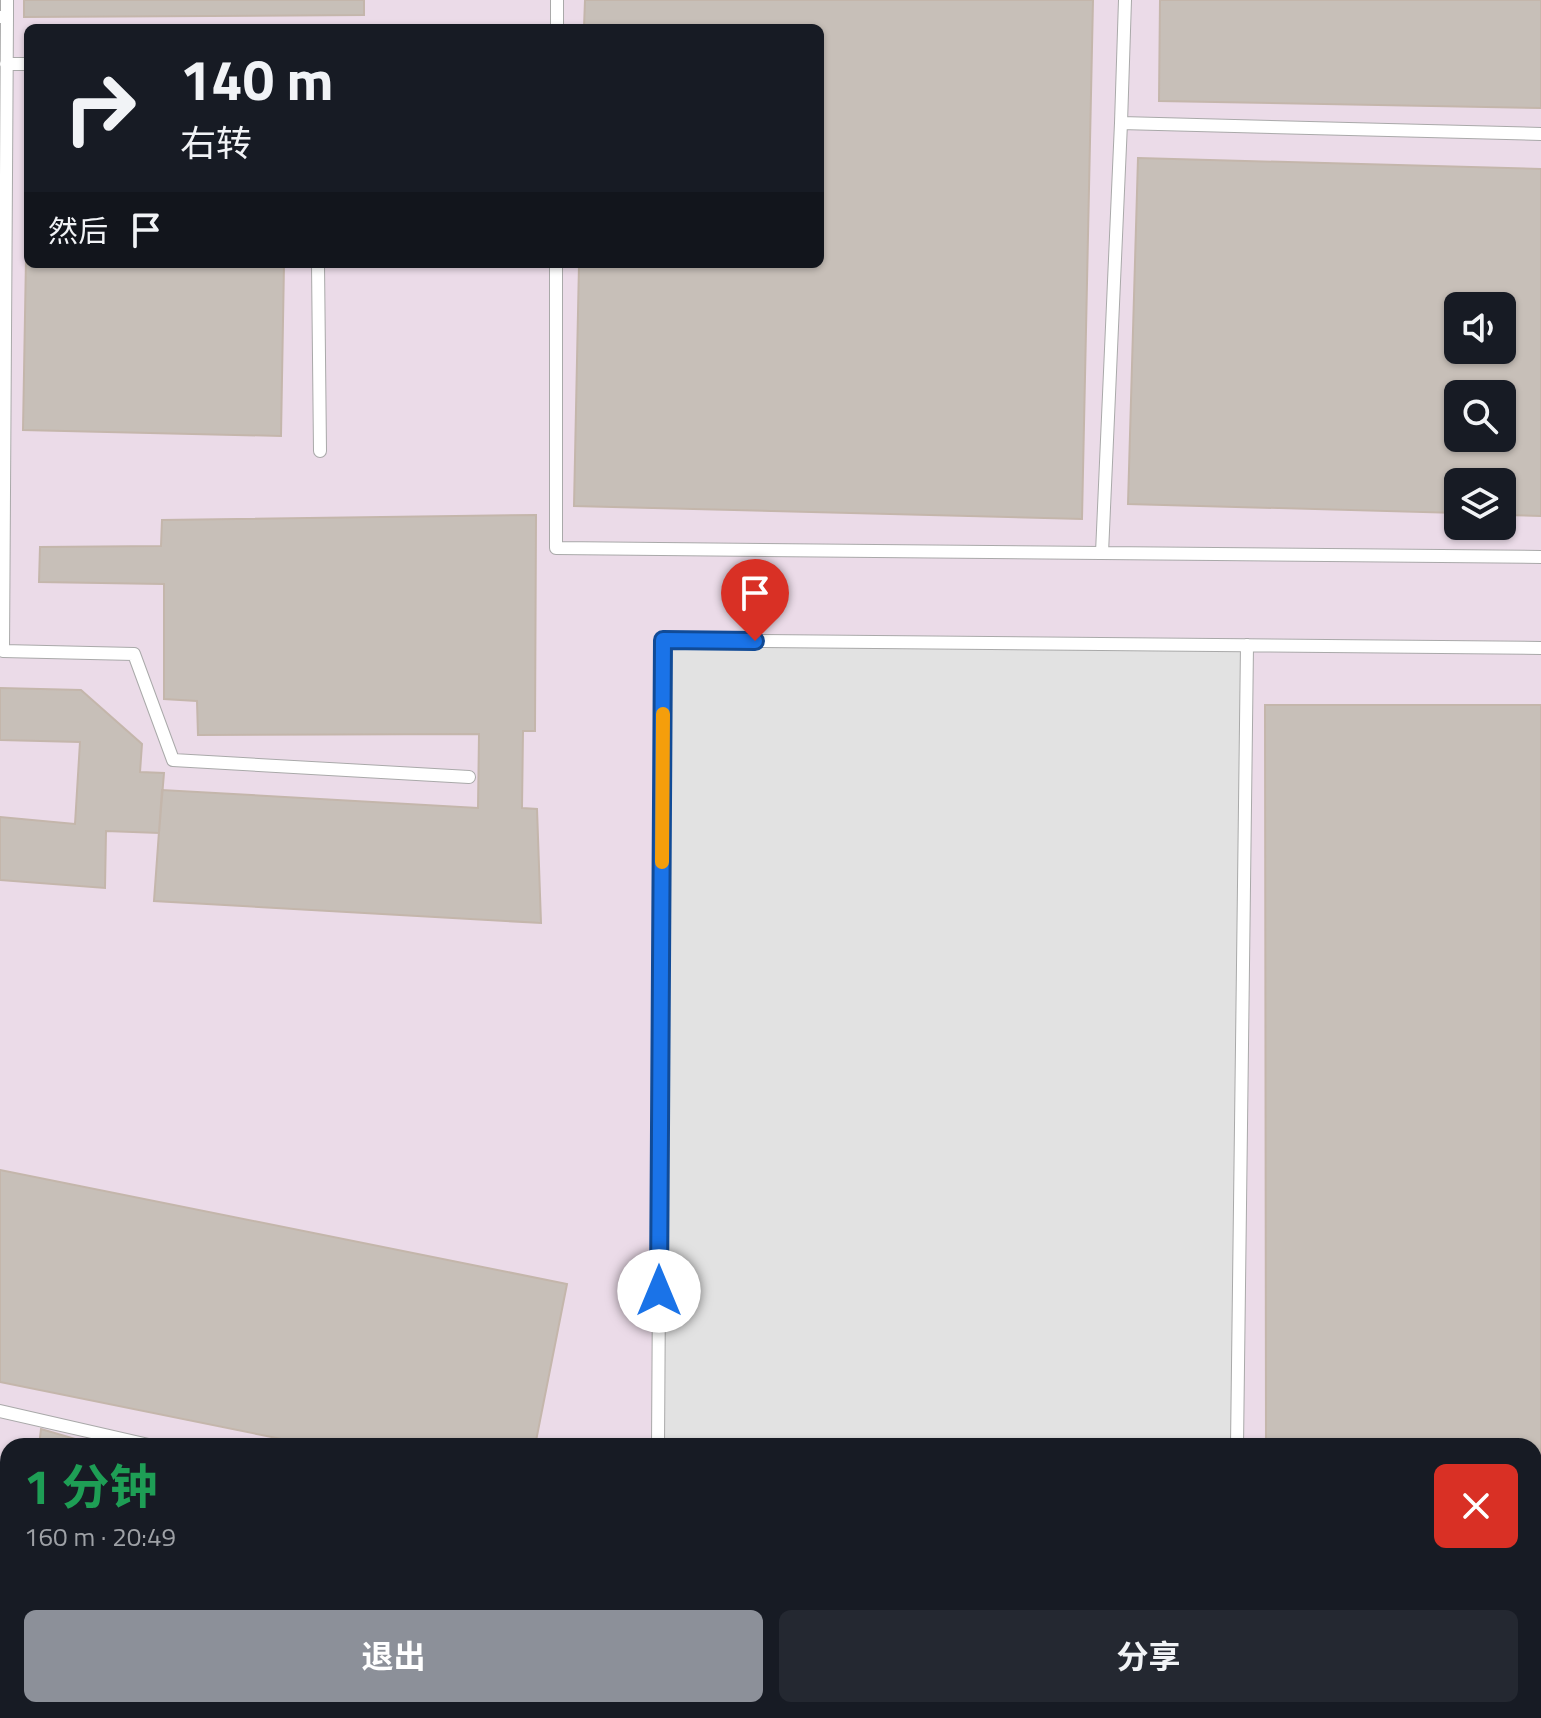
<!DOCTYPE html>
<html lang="zh">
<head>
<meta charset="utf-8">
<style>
  body { margin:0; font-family:"Titillium Web","Noto Sans SC",sans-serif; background:#242831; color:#f1f3f6; height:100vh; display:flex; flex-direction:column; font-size:30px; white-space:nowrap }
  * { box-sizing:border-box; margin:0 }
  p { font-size:26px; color:#9ea1a6 }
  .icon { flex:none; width:44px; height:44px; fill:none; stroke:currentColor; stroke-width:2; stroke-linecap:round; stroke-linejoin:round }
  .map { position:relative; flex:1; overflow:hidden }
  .details { position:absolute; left:0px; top:1438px; width:1542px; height:280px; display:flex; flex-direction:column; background:#171b24; border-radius:24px 24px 0 0; box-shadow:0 2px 6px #0004 }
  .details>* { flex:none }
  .banner { position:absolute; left:24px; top:24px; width:800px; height:244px; border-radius:12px; box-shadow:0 2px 6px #0004; background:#171b24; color:#f1f3f6; overflow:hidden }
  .controls { position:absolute; left:1444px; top:292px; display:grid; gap:16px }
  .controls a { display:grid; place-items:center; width:72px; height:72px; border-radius:12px; background:#171b24; box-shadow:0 2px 6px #0004; font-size:40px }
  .pin { position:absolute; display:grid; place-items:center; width:68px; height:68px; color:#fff; margin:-82px -34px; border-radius:50% 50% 50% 0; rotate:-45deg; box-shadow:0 0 8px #0007 }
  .pin .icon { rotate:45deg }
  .me { position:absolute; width:88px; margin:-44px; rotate:0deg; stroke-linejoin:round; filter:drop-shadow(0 0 6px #0008) }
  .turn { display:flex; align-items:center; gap:28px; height:168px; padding:0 24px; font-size:36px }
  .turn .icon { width:104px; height:104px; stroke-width:2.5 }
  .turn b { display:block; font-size:56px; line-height:68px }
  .then { display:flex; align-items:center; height:76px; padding:0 24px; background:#0003; gap:16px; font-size:30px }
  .round { display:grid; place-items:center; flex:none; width:84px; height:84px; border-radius:12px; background:#242831 }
  .summary { display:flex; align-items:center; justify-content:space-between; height:136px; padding:0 24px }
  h1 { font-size:48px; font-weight:700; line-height:60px; color:#1e9e55 }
  .button { display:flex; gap:16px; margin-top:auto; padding:16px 24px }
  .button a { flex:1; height:92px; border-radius:12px; background:#8c9099; color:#fff; font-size:32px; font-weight:700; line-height:92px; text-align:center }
  .button a+a { background:#242831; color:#f1f3f6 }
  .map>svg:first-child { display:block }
  .industrial { fill:#ebdbe8; fill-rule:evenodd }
  .parking { fill:#e2e2e2 }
  .building { fill:#c7bfb8; stroke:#c4b6ab; stroke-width:2; fill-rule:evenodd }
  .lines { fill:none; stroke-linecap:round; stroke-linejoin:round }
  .lane-casing { stroke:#a9a9a9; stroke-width:14 }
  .lane { stroke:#fff; stroke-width:12 }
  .route-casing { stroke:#114b97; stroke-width:20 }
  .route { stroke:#1a73e8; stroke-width:14 }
  .slow { stroke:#f59e0b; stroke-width:14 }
</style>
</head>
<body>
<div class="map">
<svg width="1541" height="1718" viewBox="0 0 1541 1718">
  <rect width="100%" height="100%" fill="#f2efe9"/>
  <path class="industrial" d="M0,0H1541V1718H0ZM28,28H820V264H28ZM1458,306H1502V350H1458ZM1458,394H1502V438H1458ZM1458,482H1502V526H1458ZM8,1446H1534V1710H8Z"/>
  <path class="parking" d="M663,640L1247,645L1237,1446H658Z
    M656,1710H1233V1718H656Z"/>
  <path class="building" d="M24,0H364V15L24,17Z
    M585,0H1093L1082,519L574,506L579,264H820V28H584Z
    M1160,0H1541V108L1159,101Z
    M28,144V264H284L281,436L23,430Z
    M1138,158L1541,169V516L1502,515V482H1458V513L1128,504ZM1458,306H1502V350H1458ZM1458,394H1502V438H1458Z
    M536,515L535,731H523L522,808L537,809L541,923L154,901L162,790L478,808L479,734L198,735L197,701L164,699V584L39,582L40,547L161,546L162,520Z
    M0,688L81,690L142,744L140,772L164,773L159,833L106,831L105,888L0,880V817L75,824L80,742L0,740Z
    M1265,705H1541V1718H1267V1710H1534V1446H1266Z
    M0,1170L567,1284L535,1446H316L0,1382Z
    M41,1429L99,1446H39Z
    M0,1500H8V1648L0,1647Z
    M0,1686H8V1710H448V1718H0Z"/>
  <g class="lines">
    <g class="lane-casing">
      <path id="lane" d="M1125,0L1121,123L1541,134
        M0,17H7L3,651L134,654L173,760L469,777
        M7,17V0
        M557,28V0
        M6,64H28
        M318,264L320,451
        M556,264V548L1541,557
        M1102,553L1121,123
        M0,1411L153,1446
        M658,1446L663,640L1541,648
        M1237,1446L1247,645
        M0,1667H8
        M656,1718V1710
        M1233,1718V1710"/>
    </g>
    <use href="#lane" class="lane"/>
  </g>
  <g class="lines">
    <g class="route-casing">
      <path id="route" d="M659,1291L663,640L755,641"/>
    </g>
    <use href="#route" class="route"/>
    <path class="slow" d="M662,862L663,714"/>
  </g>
</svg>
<div class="controls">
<a><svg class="icon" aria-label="sound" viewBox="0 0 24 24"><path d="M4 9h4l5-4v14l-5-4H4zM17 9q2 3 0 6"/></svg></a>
<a><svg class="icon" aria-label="search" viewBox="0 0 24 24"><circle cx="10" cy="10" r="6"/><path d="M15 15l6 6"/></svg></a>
<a><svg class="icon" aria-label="layers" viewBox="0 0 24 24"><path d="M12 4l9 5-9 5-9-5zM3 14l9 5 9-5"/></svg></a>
</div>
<div class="pin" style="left:755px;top:641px;background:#d93025"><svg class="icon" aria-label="arrive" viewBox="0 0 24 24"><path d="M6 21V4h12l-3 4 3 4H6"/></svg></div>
<svg class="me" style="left:659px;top:1291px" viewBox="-20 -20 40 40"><circle r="19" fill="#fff"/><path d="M0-13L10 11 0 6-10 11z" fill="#1a73e8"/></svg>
<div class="banner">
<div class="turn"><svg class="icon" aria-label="right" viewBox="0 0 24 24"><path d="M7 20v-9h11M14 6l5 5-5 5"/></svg><div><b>140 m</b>右转</div></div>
<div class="then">然后<svg class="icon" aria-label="arrive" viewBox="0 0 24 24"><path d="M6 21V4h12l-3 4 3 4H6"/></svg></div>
</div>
<section class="details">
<div class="summary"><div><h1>1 分钟</h1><p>160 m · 20:49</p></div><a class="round" style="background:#d93025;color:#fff"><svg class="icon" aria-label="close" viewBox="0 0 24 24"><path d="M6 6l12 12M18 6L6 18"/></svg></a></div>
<div class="button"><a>退出</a><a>分享</a></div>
</section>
</div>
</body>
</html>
